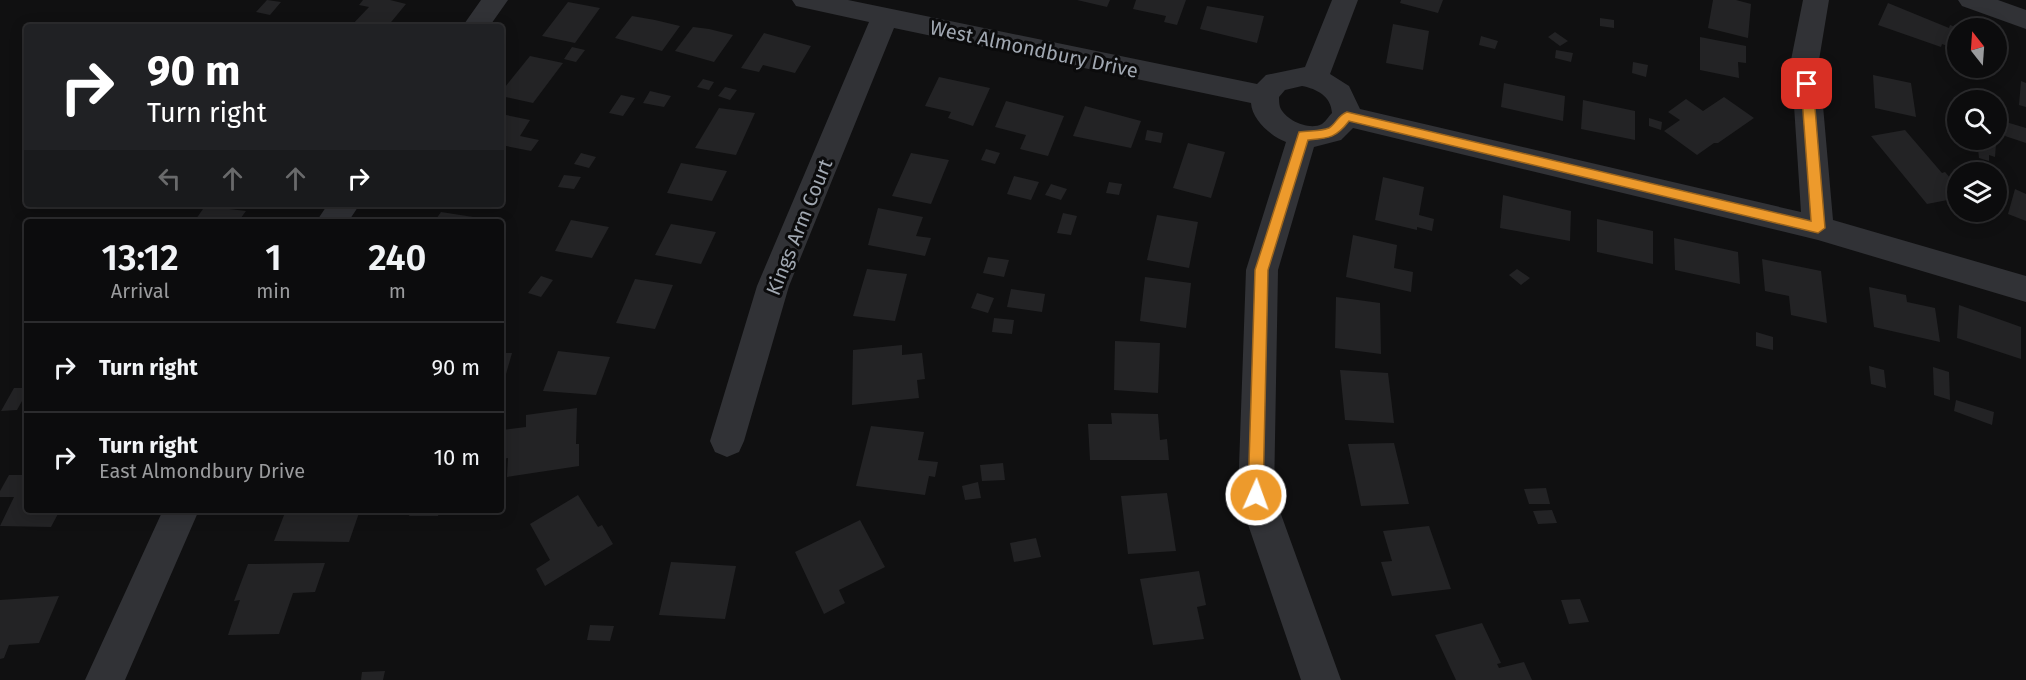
<!DOCTYPE html>
<html lang="en">
<head>
<meta charset="utf-8">
<style>
  body { margin:0; font-family:"Fira Sans",sans-serif; background:#151516; color:#f1f3f6; height:100vh; display:flex; flex-direction:column; font-size:22px; white-space:nowrap }
  * { box-sizing:border-box; margin:0 }
  p { font-size:20px; color:#9a9b9d }
  .icon { flex:none; width:33px; height:33px; fill:none; stroke:currentColor; stroke-width:2; stroke-linecap:round; stroke-linejoin:round }
  .map { position:relative; flex:1; overflow:hidden }
  .sheet { position:absolute; left:24px; top:219px; width:480px; height:294px; display:flex; flex-direction:column; background:#0c0c0d; border-radius:6px; box-shadow:0 3px 15px #0003,0 0 0 2px #2c2c2e }
  .sheet>* { flex:none }
  .guide { position:absolute; left:24px; top:24px; width:480px; height:183px; border-radius:6px; box-shadow:0 3px 15px #0003,0 0 0 2px #2c2c2e; background:#202124; color:#fff; overflow:hidden }
  .needle { width:39px; rotate:343deg }
  .tools { position:absolute; left:1947px; top:18px; display:grid; gap:12px }
  .tools a { display:grid; place-items:center; width:60px; height:60px; border-radius:50%; background:#0c0c0d; box-shadow:0 3px 15px #0003,0 0 0 2px #2c2c2e; font-size:30px }
  .pin { position:absolute; display:grid; place-items:center; width:51px; height:51px; color:#fff; margin:-26px; border-radius:12px; box-shadow:0 3px 9px #0006 }
  .me { position:absolute; width:66px; margin:-33px; rotate:2deg; stroke-linejoin:round; filter:drop-shadow(0 0 4px #0008) }
  .turn { display:flex; align-items:center; gap:21px; height:126px; padding:0 24px; font-size:27px }
  .turn .icon { width:78px; height:78px; stroke-width:2.5 }
  .turn b { display:block; font-size:42px; line-height:51px }
  .lanes { display:flex; align-items:center; height:57px; padding:0 24px; background:#0003; justify-content:center; gap:30px; direction:ltr }
  .lanes .off { opacity:.35 }
  .eta { display:flex; justify-content:space-evenly; align-items:center; height:102px; text-align:center }
  .eta b { font-size:36px; font-weight:600; line-height:42px }
  ul { padding:0; list-style:none }
  li { display:flex; align-items:center; gap:18px; height:90px; padding:0 24px; border-top:2px solid #2c2c2e }
  li div { flex:1 }
  li b { display:block; font-size:22px }
  li em { font-style:normal }
  .map>svg:first-child { display:block }
  .building { fill:#232325 }
  .lines { fill:none; stroke-linecap:round; stroke-linejoin:round }
  .minor { fill:#313236; fill-rule:evenodd }
  .route { fill:#ed9a2c; stroke:#9a641d; stroke-width:1.5 }
  .labels { text-anchor:middle; stroke-width:6; stroke-linejoin:round; paint-order:stroke }
  .street-label { font-size:20px; fill:#a1a8b2; stroke:#0b0b0c }
</style>
</head>
<body>
<div class="map">
<svg width="2026" height="680" viewBox="0 0 2026 680">
  <rect width="100%" height="100%" fill="#101011"/>
  <path class="building" d="M267,0L281,2L270,15L256,12Z
    M363,0H390L406,4L387,27H350L369,7L359,5Z
    M1077,0H1110L1107,7Z
    M1136,0H1186L1177,25L1164,22L1166,16L1133,9Z
    M1401,0H1443L1438,13L1400,3Z
    M1713,0H1736L1751,4L1748,38L1708,28Z
    M568,2L600,8L575,43L542,36Z
    M1888,3L1949,28L1950,25L1958,28V50L1942,44L1941,47L1878,25Z
    M1207,6L1264,16L1257,43L1200,29Z
    M632,16L655,20L680,26L662,51L615,38Z
    M1600,18L1614,20V28L1600,26Z
    M1393,24L1429,31L1423,70L1386,63Z
    M693,27L709,29L733,35L714,62L675,51Z
    M1555,32L1568,41L1560,46L1548,37Z
    M764,33L811,46L795,73L763,65L759,72L741,68Z
    M1481,36L1498,41L1495,49L1479,45Z
    M1700,37L1746,46V63L1738,62L1739,78L1700,70Z
    M572,47L585,50L576,62L564,59Z
    M1556,50L1573,53L1571,62L1555,58Z
    M530,56L563,63L533,103L501,96V92Z
    M1633,62L1648,65L1646,77L1632,73Z
    M1873,75L1911,83L1916,117L1875,108Z
    M939,77L990,88L973,126L948,118L951,112L925,106Z
    M703,79L714,82L709,90L697,87Z
    M2021,81L2026,83V107L2019,105Z
    M1504,83L1565,96L1563,121L1501,107Z
    M725,87L737,90L730,100L718,96Z
    M650,91L671,96L664,107L643,103Z
    M621,95L635,98L623,116L609,113Z
    M1724,97L1754,118L1718,143H1714L1697,155L1664,131L1680,120L1668,112L1686,99L1703,111Z
    M1583,100L1635,111V140L1581,129Z
    M1006,101L1064,116L1048,156L1020,149L1026,135L995,127Z
    M1085,106L1141,121L1131,148L1073,136Z
    M719,108L755,113L736,155L695,148Z
    M501,114L530,120L520,136L539,140L531,151L501,145Z
    M1649,118L1662,122L1661,130L1649,126Z
    M2006,122L2026,128V143L2005,136Z
    M1147,130L1163,133L1161,143L1145,140Z
    M1905,130L1942,173L1945,172L1958,187V198L1927,204L1871,136Z
    M1977,140L1996,144L1995,157L1989,155V161L1979,158Z
    M1188,143L1225,152L1211,198L1173,188Z
    M986,149L1000,153L995,164L981,160Z
    M581,153L596,157L589,168L574,164Z
    M911,153L949,160L931,204L892,196Z
    M681,163L727,171L712,201L667,193Z
    M564,175L581,177L574,189L558,187Z
    M1014,176L1039,182L1031,200L1007,194Z
    M1383,177L1424,187L1419,215L1434,219L1432,231L1417,227V230L1375,220Z
    M1109,182L1122,184L1119,195L1106,193Z
    M1051,184L1067,189L1061,200L1045,195Z
    M2015,189L2026,194V221L2008,214Z
    M1503,195L1571,211L1570,241L1500,228Z
    M205,206L246,211L238,222H194Z
    M878,208L923,217L916,236L931,238L925,256L868,245Z
    M441,212L486,219L484,222H434Z
    M1063,213L1077,216L1071,235L1057,233Z
    M1157,215L1198,222L1189,268L1147,260Z
    M1597,219L1653,231V264L1597,252Z
    M571,220L609,227L592,258L555,251Z
    M671,224L716,232L701,264L655,255Z
    M1353,235L1397,245L1394,268L1413,272L1411,292L1346,277Z
    M1674,238L1738,252L1740,284L1675,270Z
    M988,257L1009,260L1004,277L983,273Z
    M1762,259L1821,271L1827,323L1791,315L1789,296L1765,291Z
    M867,269L907,274L895,321L853,316Z
    M1517,269L1530,278L1521,285L1509,275Z
    M541,276L553,280L541,297L528,293Z
    M1145,277L1191,283L1186,328L1140,321Z
    M635,279L673,285L655,329L616,323Z
    M1869,287L1906,295L1907,302L1935,308L1940,342L1874,327Z
    M1011,289L1045,294L1042,312L1007,307Z
    M977,293L994,298L988,313L971,308Z
    M1336,297L1380,303L1381,354L1335,348Z
    M1959,305L2021,327V359L1957,338Z
    M994,318L1014,320L1012,334L992,332Z
    M1756,332L1773,337V350L1756,346Z
    M1115,341L1160,343L1158,393L1114,390Z
    M902,345V355L922,353L925,379L917,380L919,398L852,405L853,350Z
    M558,351L610,357L596,395L543,391Z
    M501,353H512L504,381L501,380Z
    M1869,366L1884,370L1886,388L1871,384Z
    M1933,367L1949,372L1950,400L1934,395Z
    M1340,370L1388,373L1394,423L1345,420Z
    M14,388H27V392L17,410L1,411Z
    M1956,400L1994,412L1992,425L1954,411Z
    M577,408L576,444H579V466L507,477L508,458L501,459L503,430L526,427V415Z
    M1111,413L1158,414L1160,440L1167,439L1169,460H1090L1088,424H1112Z
    M871,426L924,432L918,460L938,462L935,477L929,476L925,495L856,486Z
    M1394,443L1409,504L1361,506L1348,444Z
    M1003,463L1005,480L982,481L980,465Z
    M9,475H27V510H60L51,527L0,526L14,497H0V491Z
    M978,482L981,498L965,500L962,486Z
    M1546,488L1550,504H1529L1524,489Z
    M1167,493L1176,551L1128,554L1121,496Z
    M578,495L598,527L602,525L613,544L545,586L536,569L550,560L530,524Z
    M286,510H360L349,542L274,541Z
    M411,510H440L438,516H409Z
    M1552,510L1557,523L1538,524L1533,511Z
    M860,520L885,567L839,590L845,603L824,614L795,552Z
    M1429,526L1451,589L1392,596L1381,562L1392,561L1383,531Z
    M1036,538L1041,557L1014,562L1010,543Z
    M671,562L736,566L725,619L659,615Z
    M322,563H325L315,592L293,593L279,634L228,635L240,600L234,601L248,564Z
    M1199,571L1206,605L1197,607L1204,639L1153,645L1140,579Z
    M59,596L39,643L9,645L4,658L0,659V600Z
    M1580,599L1589,622L1569,624L1561,600Z
    M1482,623L1501,663L1497,664L1499,668L1524,662L1532,680H1456L1435,635Z
    M590,625L614,626L610,641L587,640Z
    M385,671L383,680H361L362,672Z"/>
  <g class="lines">
    <path class="minor" d="M481,0H508L489,27H462Z
      M792,0H848L1257,84L1266,75L1305,67L1332,0H1358L1330,74L1349,86L1360,109L1801,212L1791,60L1803,0H1829L1819,60L1833,220L2026,276V302L1818,240L1353,128L1341,140L1314,147L1278,270L1274,495L1341,680H1301L1238,495L1246,270L1286,142C1271,136 1252,120 1251,103L894,28L789,286L744,441L739,452L727,457L715,452L710,441L757,286L869,22L796,6ZM1302,86C1317,89 1331,96 1332,113C1329,116 1326,121 1322,124C1309,131 1285,120 1280,107C1279,104 1279,100 1279,97L1285,90Z
      M1958,0H1998L2026,10V29L1962,6Z
      M328,204H360L348,222H316Z
      M163,510H199L125,680H85Z"/>
  </g>
  <path class="route" d="M1807,80L1813,84L1825,228L1818,233L1349,121C1336,138 1329,138 1308,140L1268,270L1263,495L1261,500L1256,502L1251,500L1248,495L1255,270L1299,132C1308,130 1320,132 1329,128C1336,124 1338,115 1347,112L1811,221L1801,84Z"/>
  <g class="labels">
    <g class="street-label">
      <text transform="translate(1034 49) rotate(12)" y="7">West Almondbury Drive</text>
      <text transform="translate(799 227) rotate(-68)" y="7">Kings Arm Court</text>
    </g>
  </g>
</svg>
<div class="tools">
<a><svg class="needle" viewBox="-14 -14 28 28"><path d="M0-13l5 13h-10z" fill="#e53935"/><path d="M0 13l5-13h-10z" fill="#9a9b9d"/></svg></a>
<a><svg class="icon" aria-label="search" viewBox="0 0 24 24"><circle cx="10" cy="10" r="6"/><path d="M15 15l6 6"/></svg></a>
<a><svg class="icon" aria-label="layers" viewBox="0 0 24 24"><path d="M12 4l9 5-9 5-9-5zM3 14l9 5 9-5"/></svg></a>
</div>
<div class="pin" style="left:1807px;top:84px;background:#d93025"><svg class="icon" aria-label="arrive" viewBox="0 0 24 24"><path d="M6 21V4h12l-3 4 3 4H6"/></svg></div>
<svg class="me" style="left:1256px;top:495px" viewBox="-20 -20 40 40"><circle r="17" fill="#ed9a2c" stroke="#fff" stroke-width="3"/><path d="M0-11L8 9 0 5-8 9z" fill="#fff"/></svg>
<div class="guide">
<div class="turn"><svg class="icon" aria-label="right" viewBox="0 0 24 24"><path d="M7 20v-9h11M14 6l5 5-5 5"/></svg><div><b>90 m</b>Turn right</div></div>
<div class="lanes"><svg class="icon off" aria-label="left" viewBox="0 0 24 24"><path d="M17 20v-9H6M10 6l-5 5 5 5"/></svg><svg class="icon off" aria-label="ahead" viewBox="0 0 24 24"><path d="M12 20V5M6 11l6-6 6 6"/></svg><svg class="icon off" aria-label="ahead" viewBox="0 0 24 24"><path d="M12 20V5M6 11l6-6 6 6"/></svg><svg class="icon" aria-label="right" viewBox="0 0 24 24"><path d="M7 20v-9h11M14 6l5 5-5 5"/></svg></div>
</div>
<section class="sheet">
<div class="eta">
<div><b>13:12</b><p>Arrival</p></div>
<div><b>1</b><p>min</p></div>
<div><b>240</b><p>m</p></div>
</div>
<ul>
<li><svg class="icon" aria-label="right" viewBox="0 0 24 24"><path d="M7 20v-9h11M14 6l5 5-5 5"/></svg><div><b>Turn right</b></div><em>90 m</em></li>
<li><svg class="icon" aria-label="right" viewBox="0 0 24 24"><path d="M7 20v-9h11M14 6l5 5-5 5"/></svg><div><b>Turn right</b><p>East Almondbury Drive</p></div><em>10 m</em></li>
</ul>
</section>
</div>
</body>
</html>
